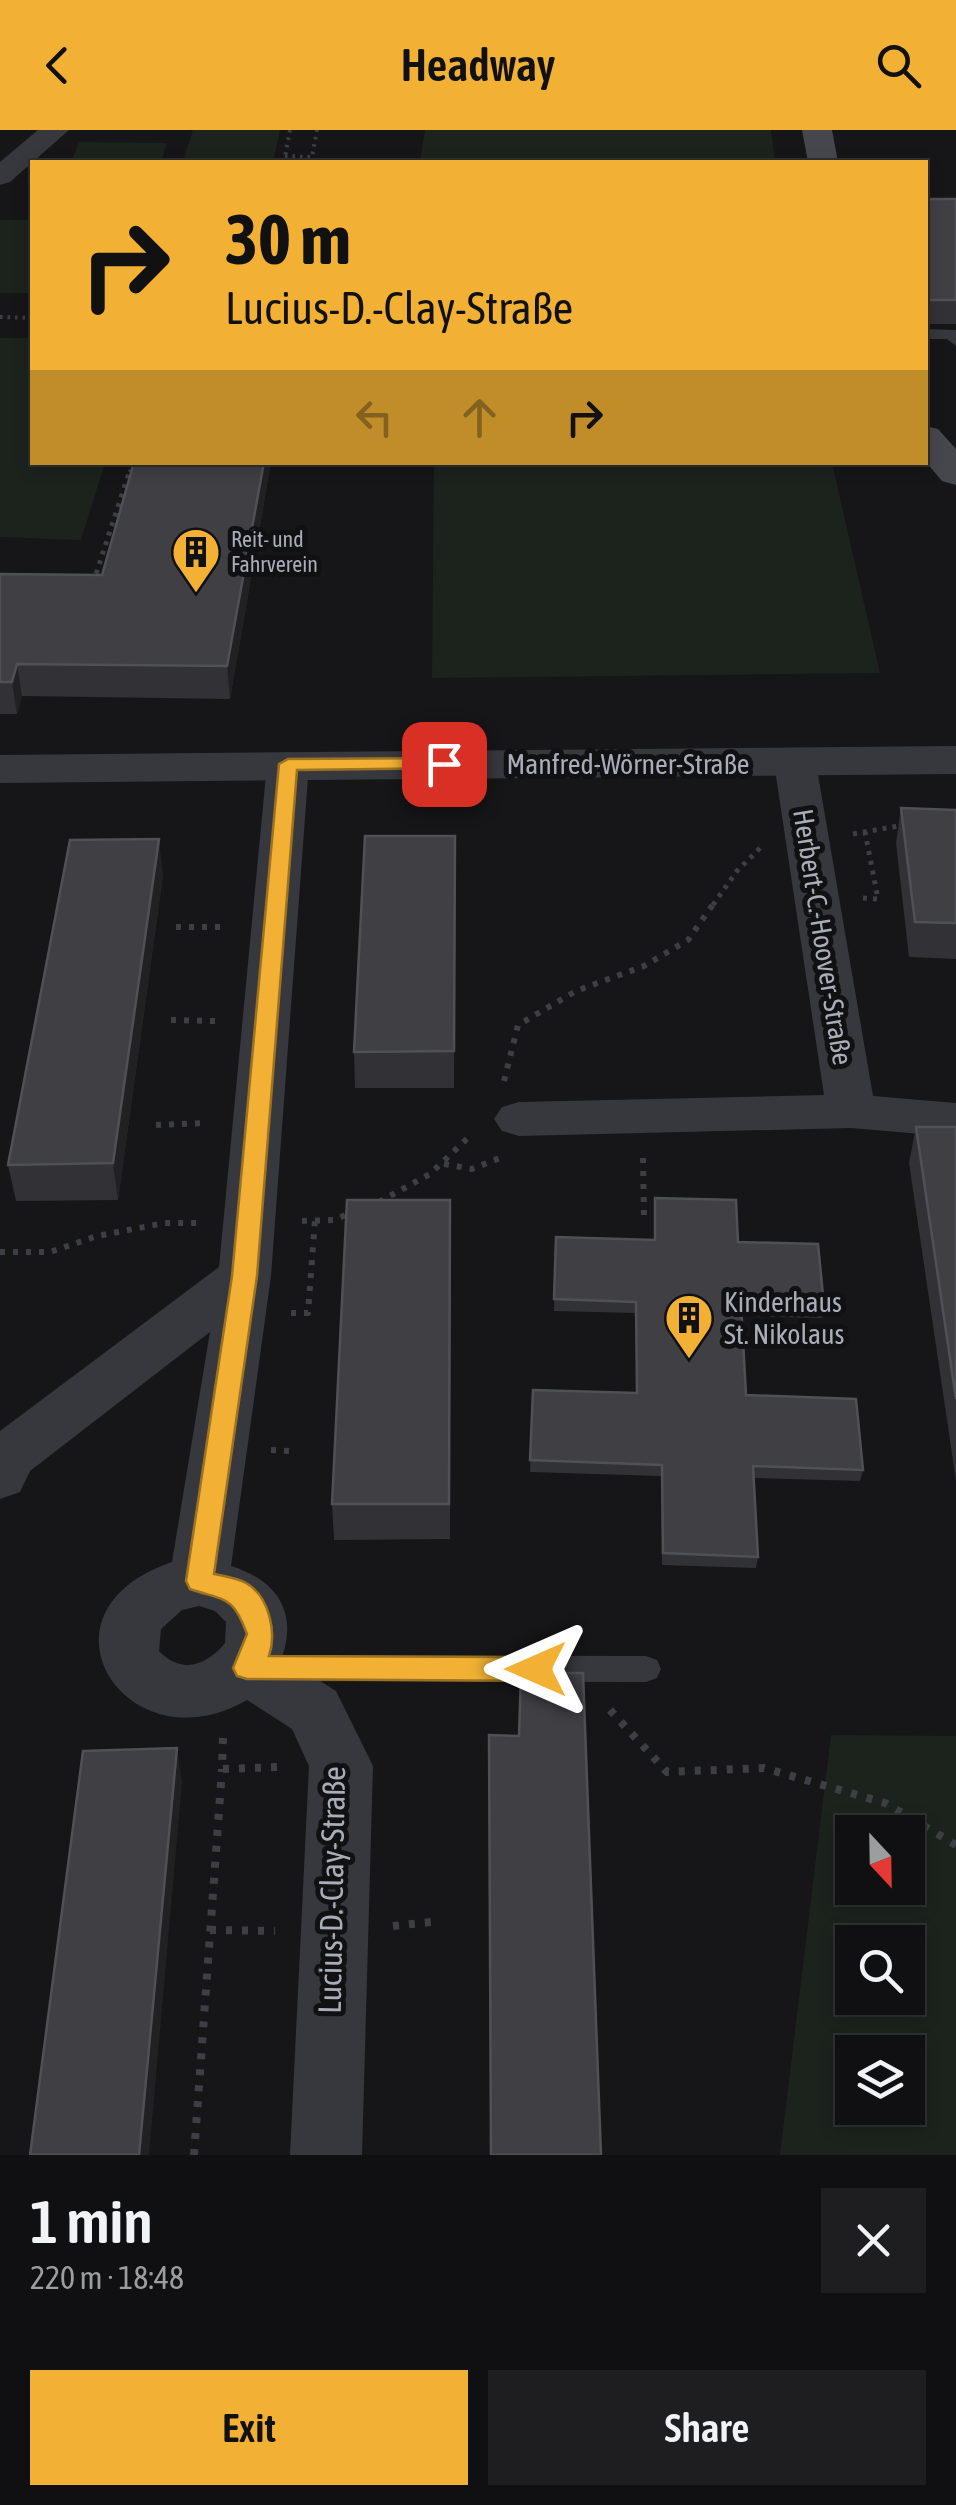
<!DOCTYPE html>
<html lang="en">
<head>
<meta charset="utf-8">
<style>
  body { margin:0; font-family:"Asap Condensed",sans-serif; background:#1e1e20; color:#f1f3f6; height:100vh; display:flex; flex-direction:column; font-size:38px; white-space:nowrap }
  * { box-sizing:border-box; margin:0 }
  p { font-size:32px; color:#9c9d9f }
  .icon { flex:none; width:55px; height:55px; fill:none; stroke:currentColor; stroke-width:2; stroke-linecap:round; stroke-linejoin:round }
  .map { position:relative; height:2025px; overflow:hidden }
  .side { display:flex; flex-direction:column; background:#101012; flex:1 }
  .side>* { flex:none }
  .banner { position:absolute; left:30px; top:30px; width:898px; height:305px; border-radius:0px; box-shadow:0 5px 15px #0003,0 0 0 2px #303032; background:#f2b134; color:#111; overflow:hidden }
  .needle { width:65px; rotate:158deg }
  .fabs { position:absolute; left:835px; top:1685px; display:grid; gap:20px }
  .fabs a { display:grid; place-items:center; width:90px; height:90px; border-radius:0px; background:#101012; box-shadow:0 5px 15px #0003,0 0 0 2px #303032; font-size:50px }
  .pin { position:absolute; display:grid; place-items:center; width:85px; height:85px; color:#fff; margin:-42px; border-radius:20px; box-shadow:0 5px 15px #0006 }
  .me { position:absolute; width:110px; margin:-55px; rotate:270deg; stroke-linejoin:round; filter:drop-shadow(0 0 8px #0008) }
  .turn { display:flex; align-items:center; gap:35px; height:210px; padding:0 30px; font-size:45px }
  .turn .icon { width:130px; height:130px; stroke-width:2.5 }
  .turn b { display:block; font-size:70px; line-height:85px }
  .lanes { display:flex; align-items:center; height:95px; padding:0 30px; background:#0003; justify-content:center; gap:50px; direction:ltr }
  .lanes .off { opacity:.35 }
  .round { display:grid; place-items:center; flex:none; width:105px; height:105px; border-radius:0px; background:#1e1e20 }
  .headline { display:flex; align-items:center; justify-content:space-between; height:170px; padding:0 30px }
  h1 { font-size:60px; font-weight:600; line-height:75px }
  .action { display:flex; gap:20px; margin-top:auto; padding:20px 30px }
  .action a { flex:1; height:115px; border-radius:0px; background:#f2b134; color:#111; font-size:40px; font-weight:600; line-height:115px; text-align:center }
  .action a+a { background:#1e1e20; color:#f1f3f6 }
  header { display:flex; justify-content:space-between; align-items:center; height:130px; padding:0 30px; background:#f2b134; color:#111; font-size:45px; font-weight:600 }
  .map>svg:first-child { display:block }
  .green { fill:#1c231d; fill-rule:evenodd }
  .lines { fill:none; stroke-linecap:round; stroke-linejoin:round }
  .path-far3 { stroke:#3d3f44; stroke-width:4; stroke-dasharray:2.5 5; stroke-linecap:butt }
  .path-far2 { stroke:#3d3f44; stroke-width:5; stroke-dasharray:4 6; stroke-linecap:butt }
  .path-far1 { stroke:#3d3f44; stroke-width:6; stroke-dasharray:5 8; stroke-linecap:butt }
  .path { stroke:#3d3f44; stroke-width:8; stroke-dasharray:6 10; stroke-linecap:butt }
  .service { fill:#37383d; fill-rule:evenodd }
  .minor { fill:#37383d; fill-rule:evenodd }
  .tertiary { fill:#37383d; fill-rule:evenodd }
  .secondary { fill:#45474d; fill-rule:evenodd }
  .wall { fill:#323236 }
  .shaded-wall { fill:#212124 }
  .building { fill:#3f3f44; stroke:#4f5156; stroke-width:2.5 }
  .route { fill:#f2b134; stroke:#9d7322; stroke-width:2.5 }
  .labels { text-anchor:middle; stroke-width:10; stroke-linejoin:round; paint-order:stroke }
  .far-poi-label { font-size:22px; fill:#a8adb8; stroke:#111113; text-anchor:start }
  .street-label { font-size:28px; fill:#a8adb8; stroke:#111113 }
  .poi-label { font-size:28px; fill:#a8adb8; stroke:#111113; text-anchor:start }
  .near-street-label { font-size:32px; fill:#a8adb8; stroke:#111113 }
</style>
</head>
<body>
<header><svg class="icon" aria-label="back" viewBox="0 0 24 24"><path d="M15 5l-7 7 7 7"/></svg>Headway<svg class="icon" aria-label="search" viewBox="0 0 24 24"><circle cx="10" cy="10" r="6"/><path d="M15 15l6 6"/></svg></header>
<div class="map">
<svg width="956" height="2025" viewBox="0 0 956 2025">
  <rect width="100%" height="100%" fill="#161618"/>
  <path class="green" d="M193,0H280L273,32H183Z
    M425,0H771L775,32H420Z
    M79,12L167,13L161,32H71Z
    M0,90H32V163H0Z
    M0,208H32V332L105,333L81,410L0,407Z
    M434,333H832L880,543L432,548Z
    M831,1605L956,1606V2025H780ZM852,1702H908V1758H852ZM908,1812V1868H852V1812ZM908,1922V1978H852V1922Z"/>
  <g class="lines">
    <path class="path-far3" d="M285,26L312,27L317,0
      M284,32L290,0
      M0,187L32,188
      M130,342L133,332"/>
    <path class="path-far2" d="M93,453L130,340
      M853,704L904,695
      M863,768L878,769L865,702
      M713,775L737,741L761,717"/>
    <path class="path-far1" d="M176,797H224
      M171,890L215,891
      M504,951L518,895L576,861L644,836L688,810L714,773
      M156,995L205,993
      M643,1028L644,1087
      M444,1034L472,1039L500,1028
      M379,1072L430,1044L472,1004
      M302,1091L334,1090L353,1082
      M0,1122H50L97,1106L165,1093H200
      M291,1183H308L315,1090
      M271,1320L289,1321"/>
    <path class="path" d="M610,1580L667,1642L764,1638L885,1673L956,1715
      M223,1608L222,1639L279,1637
      M393,1796L431,1792
      M210,1800L275,1801
      M194,2025L222,1639"/>
    <path class="service" d="M925,199L956,200V216L947,209H925Z
      M266,1525L646,1526L657,1530L661,1539L657,1548L646,1552L266,1551L255,1547L251,1538L255,1529Z"/>
    <path class="minor" d="M38,0H69L10,52L0,55V32Z
      M795,621L810,624L816,633L873,966L956,973V1007L851,998L519,1006L502,1001L494,989L502,977L519,972L824,965L774,633L780,624Z
      M288,622L303,625L309,634L271,1146L231,1436C276,1450 298,1481 282,1527L336,1561L373,1636L362,2025H290L309,1636L292,1599L247,1570C127,1640 24,1482 172,1432L210,1202L30,1341L20,1362L0,1369V1301L219,1137L267,634L273,625ZM199,1476L215,1481L226,1492L225,1513C207,1535 182,1545 159,1521L161,1499L182,1480Z"/>
    <path class="tertiary" d="M956,616V644L0,653V625Z"/>
    <path class="secondary" d="M802,0H832L838,32H808Z
      M925,296L938,299L956,319V355L942,351L925,331Z"/>
  </g>
  <path class="wall" d="M925,69H956V194H926Z
    M134,332H271L230,569L22,566L17,584H0V444L102,445Z
    M901,678L956,680V829L909,827L896,713Z
    M455,706L454,958H355L354,922Z
    M163,745L118,1070L16,1071L8,1035Z
    M916,997H956V1351L909,1033Z
    M655,1068L738,1112L824,1176L822,1188L742,1186L746,1265L863,1340L860,1351L754,1348L758,1427L756,1438L662,1435L661,1346L530,1342L533,1260L636,1263V1183L554,1181L556,1107L654,1110Z
    M450,1070V1409L334,1410L332,1374Z"/>
  <path class="shaded-wall" d="M264,332H271L230,569L227,536Z
    M17,534L22,566L17,584L12,552Z
    M159,709L163,745L118,1070L113,1033Z
    M177,1618L182,1652L149,2025H139Z"/>
  <path class="building" d="M925,69H956V170H929L925,149Z
    M134,332H264L227,536L17,534L12,552H0V444L102,445Z
    M901,678L956,680V793L915,792Z
    M365,706H455L454,921L354,922Z
    M159,709L113,1033L8,1035L70,710Z
    M916,997H956V1269Z
    M655,1068L736,1070L738,1112L818,1114L824,1176L741,1174L746,1265L856,1269L863,1340L753,1336L758,1427L663,1423L662,1335L530,1330L533,1260L637,1263L636,1172L554,1169L556,1107L655,1110Z
    M347,1070H450L449,1374H332Z
    M521,1543H583L601,2025H491L489,1605L519,1606Z
    M177,1618L139,2025H30L83,1621Z"/>
  <path class="route" d="M444,628L451,630V638L297,640L257,1146L214,1444C224,1446 237,1448 246,1453C269,1466 277,1502 269,1526L536,1527L546,1530L551,1539L546,1547L536,1551L247,1549L237,1546L233,1538L247,1504C233,1465 225,1471 190,1459L186,1451L232,1146L279,634L288,629Z"/>
  <defs>
    <g id="building-pin" transform="scale(2.5)"><path d="M0 17L-7.5 6A9.5 9.5 0 1 1 7.5 6Z" fill="#f2b134" stroke="#111113"/><path d="M-4-6H4V6H1V3H-1V6H-4ZM-2.5-4.3h1.7v1.8h-1.7ZM.8-4.3h1.7v1.8H.8ZM-2.5-1h1.7V.8h-1.7ZM.8-1h1.7V.8H.8Z" fill="#111"/></g>
  </defs>
  <g fill-rule="evenodd">
    <use href="#building-pin" x="196" y="422"/>
    <use href="#building-pin" x="689" y="1188"/>
  </g>
  <g class="labels">
    <g class="far-poi-label">
      <text x="231" y="417">Reit- und<tspan x="231" dy="25">Fahrverein</tspan></text>
    </g>
    <g class="street-label">
      <text x="628" y="644">Manfred-Wörner-Straße</text>
      <text transform="translate(823 807) rotate(81)" y="10">Herbert-C.-Hoover-Straße</text>
    </g>
    <g class="poi-label">
      <text x="724" y="1182">Kinderhaus<tspan x="724" dy="32">St. Nikolaus</tspan></text>
    </g>
    <g class="near-street-label">
      <text transform="translate(332 1760) rotate(-89)" y="11">Lucius-D.-Clay-Straße</text>
    </g>
  </g>
</svg>
<div class="fabs">
<a><svg class="needle" viewBox="-14 -14 28 28"><path d="M0-13l5 13h-10z" fill="#e53935"/><path d="M0 13l5-13h-10z" fill="#9c9d9f"/></svg></a>
<a><svg class="icon" aria-label="search" viewBox="0 0 24 24"><circle cx="10" cy="10" r="6"/><path d="M15 15l6 6"/></svg></a>
<a><svg class="icon" aria-label="layers" viewBox="0 0 24 24"><path d="M12 4l9 5-9 5-9-5zM3 14l9 5 9-5"/></svg></a>
</div>
<div class="pin" style="left:444px;top:634px;background:#d93025"><svg class="icon" aria-label="arrive" viewBox="0 0 24 24"><path d="M6 21V4h12l-3 4 3 4H6"/></svg></div>
<svg class="me" style="left:536px;top:1539px" viewBox="-20 -20 40 40"><path d="M0-17L14 15 0 8-14 15z" fill="#f2b134" stroke="#fff" stroke-width="4"/></svg>
<div class="banner">
<div class="turn"><svg class="icon" aria-label="right" viewBox="0 0 24 24"><path d="M7 20v-9h11M14 6l5 5-5 5"/></svg><div><b>30 m</b>Lucius-D.-Clay-Straße</div></div>
<div class="lanes"><svg class="icon off" aria-label="left" viewBox="0 0 24 24"><path d="M17 20v-9H6M10 6l-5 5 5 5"/></svg><svg class="icon off" aria-label="ahead" viewBox="0 0 24 24"><path d="M12 20V5M6 11l6-6 6 6"/></svg><svg class="icon" aria-label="right" viewBox="0 0 24 24"><path d="M7 20v-9h11M14 6l5 5-5 5"/></svg></div>
</div>
</div>
<section class="side">
<div class="headline"><div><h1>1 min</h1><p>220 m · 18:48</p></div><a class="round"><svg class="icon" aria-label="close" viewBox="0 0 24 24"><path d="M6 6l12 12M18 6L6 18"/></svg></a></div>
<div class="action"><a>Exit</a><a>Share</a></div>
</section>
</body>
</html>
